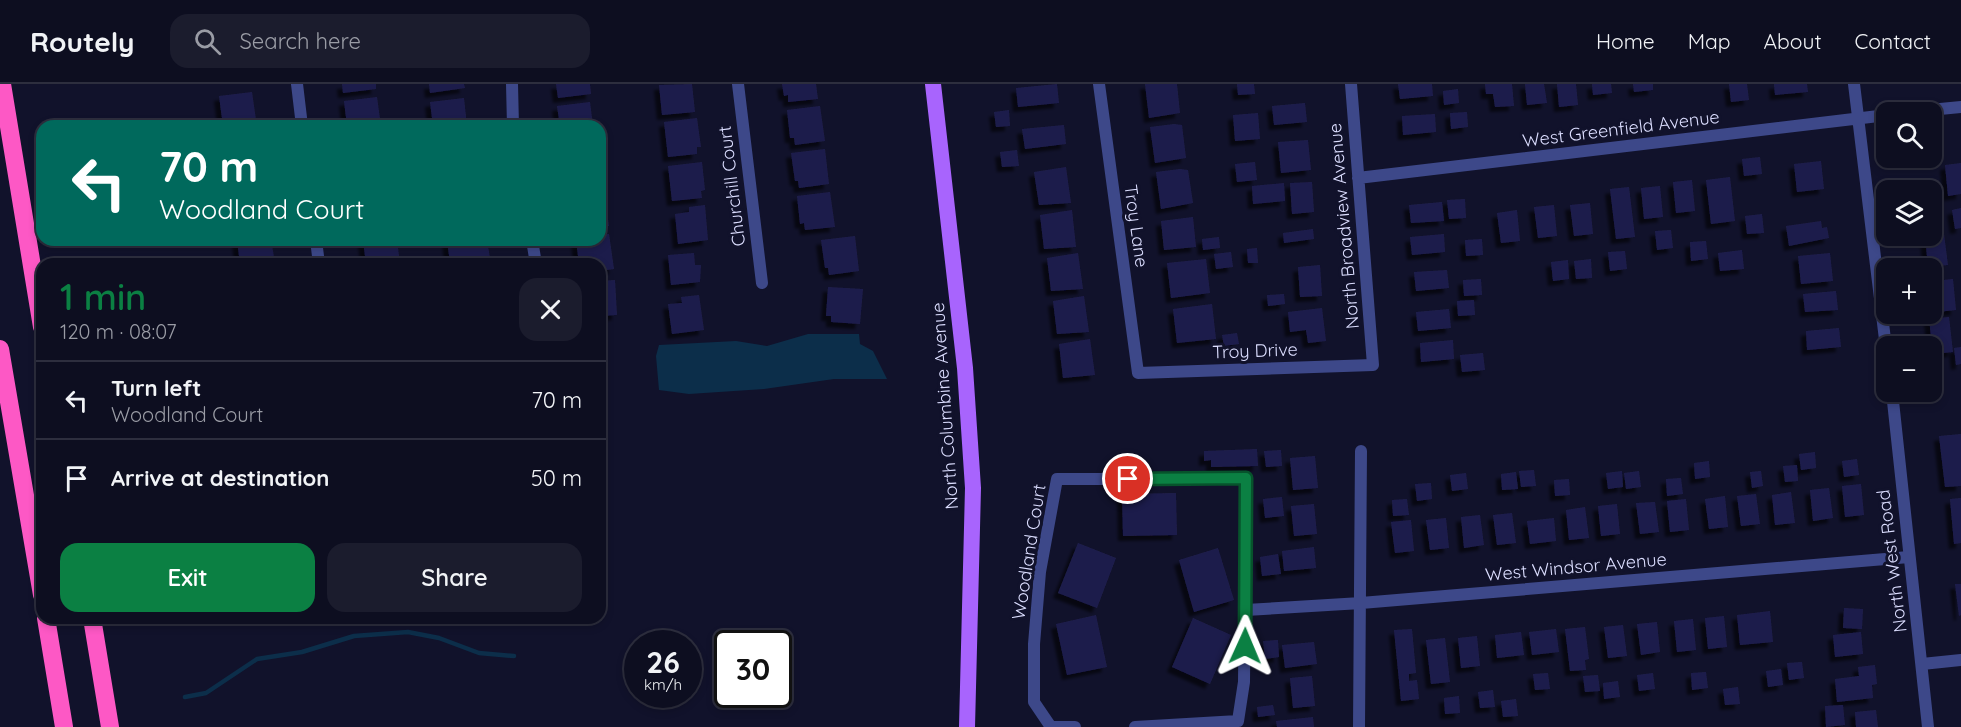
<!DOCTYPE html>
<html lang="en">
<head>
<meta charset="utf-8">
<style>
  body { margin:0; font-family:Quicksand,sans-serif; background:#1b1c2d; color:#f1f3f6; height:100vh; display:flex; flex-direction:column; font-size:22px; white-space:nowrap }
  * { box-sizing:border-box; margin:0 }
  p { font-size:20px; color:#9a9ca5 }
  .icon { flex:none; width:33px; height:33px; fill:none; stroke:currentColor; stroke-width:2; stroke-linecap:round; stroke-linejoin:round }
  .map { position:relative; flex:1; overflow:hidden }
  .side { position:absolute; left:36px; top:174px; width:570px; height:366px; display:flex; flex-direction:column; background:#0d0e20; border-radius:18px; box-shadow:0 3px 9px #0003,0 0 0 2px #2d2e3e }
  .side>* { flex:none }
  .banner { position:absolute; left:36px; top:36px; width:570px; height:126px; border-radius:18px; box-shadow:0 3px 9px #0003,0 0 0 2px #2d2e3e; background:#00695c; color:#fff; overflow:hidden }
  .buttons { position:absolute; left:1876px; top:18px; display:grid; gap:12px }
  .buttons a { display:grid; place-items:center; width:66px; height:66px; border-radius:12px; background:#0d0e20; box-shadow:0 3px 9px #0003,0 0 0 2px #2d2e3e; font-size:30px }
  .speed { position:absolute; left:624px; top:546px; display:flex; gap:12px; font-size:30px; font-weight:700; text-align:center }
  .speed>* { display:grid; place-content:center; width:78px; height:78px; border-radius:50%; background:#0d0e20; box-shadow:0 3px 9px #0003,0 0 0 2px #2d2e3e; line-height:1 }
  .speed small { font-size:15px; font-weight:400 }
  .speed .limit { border:3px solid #111; border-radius:9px; background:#fff; color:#111 }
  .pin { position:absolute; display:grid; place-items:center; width:51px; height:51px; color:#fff; margin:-26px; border:3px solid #fff; border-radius:50%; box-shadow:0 2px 6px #0007 }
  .me { position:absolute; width:66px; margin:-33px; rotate:1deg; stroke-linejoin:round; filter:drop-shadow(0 0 4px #0008) }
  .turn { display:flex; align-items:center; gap:21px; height:126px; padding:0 24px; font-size:27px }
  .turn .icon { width:78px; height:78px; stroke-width:2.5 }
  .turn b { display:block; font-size:42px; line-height:51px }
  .round { display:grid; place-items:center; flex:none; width:63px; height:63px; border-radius:18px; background:#1b1c2d }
  .overview { display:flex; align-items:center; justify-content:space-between; height:102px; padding:0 24px }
  h1 { font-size:36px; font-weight:600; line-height:45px; color:#0b8043 }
  .primary-button { display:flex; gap:12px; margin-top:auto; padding:12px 24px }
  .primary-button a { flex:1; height:69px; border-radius:18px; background:#0b8043; color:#fff; font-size:24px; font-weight:600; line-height:69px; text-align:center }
  .primary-button a+a { background:#1b1c2d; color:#f1f3f6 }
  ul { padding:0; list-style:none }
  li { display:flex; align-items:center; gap:18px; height:78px; padding:0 24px; border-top:2px solid #2d2e3e }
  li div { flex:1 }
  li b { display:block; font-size:22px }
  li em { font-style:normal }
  header { display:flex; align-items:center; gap:36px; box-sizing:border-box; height:84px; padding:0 30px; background:#0d0e20; border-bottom:2px solid #2d2e3e }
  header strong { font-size:28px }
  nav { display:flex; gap:33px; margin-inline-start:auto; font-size:21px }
  .search { width:420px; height:54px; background:#1b1c2d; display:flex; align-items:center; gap:15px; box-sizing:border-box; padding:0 21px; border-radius:18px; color:#9a9ca5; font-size:22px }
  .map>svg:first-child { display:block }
  .water { fill:#0c2e4a }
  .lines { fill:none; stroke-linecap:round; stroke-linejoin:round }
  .stream { stroke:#0c2e4a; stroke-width:4.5 }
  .building { fill:#1f1e4c; filter:url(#shadow) }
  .minor { stroke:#3d4889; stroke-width:12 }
  .primary { stroke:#a864fd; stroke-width:16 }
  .motorway { stroke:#fd58c5; stroke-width:18 }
  .route-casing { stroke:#07532c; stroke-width:15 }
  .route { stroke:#0b8043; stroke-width:10 }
  .labels { text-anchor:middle; stroke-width:6; stroke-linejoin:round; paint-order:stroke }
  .street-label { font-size:18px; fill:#dcdeff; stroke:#11122b }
</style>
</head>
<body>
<header>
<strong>Routely</strong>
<div class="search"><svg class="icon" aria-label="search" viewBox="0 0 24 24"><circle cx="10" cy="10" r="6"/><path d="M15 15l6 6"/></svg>Search here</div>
<nav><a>Home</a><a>Map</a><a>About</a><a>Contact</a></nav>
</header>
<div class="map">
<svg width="1961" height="643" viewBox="0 0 1961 643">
  <defs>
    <filter id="shadow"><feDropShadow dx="-5" dy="5" stdDeviation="1.5" flood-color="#0009"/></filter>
  </defs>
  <rect width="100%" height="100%" fill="#11122b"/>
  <path class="water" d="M808,250H859L860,260L873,267L887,295H834L764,305L689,310L659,306L656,272L659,261L736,257L767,262Z"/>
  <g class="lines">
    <path class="stream" d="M185,613L206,609L257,575L302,568L354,552L408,548L439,554L479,569L514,572"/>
  </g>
  <path class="building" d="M342,0H376V5L343,9Z
    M429,0H464L465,4L430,9Z
    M556,0H590L591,10L558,14Z
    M692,0L695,28L662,31L659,1Z
    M782,0H816L818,15L788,18V11L784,12Z
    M1057,0L1059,19L1018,23L1016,4Z
    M1145,0H1177L1180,29L1149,34Z
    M1237,0H1254L1255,10L1238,11Z
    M1398,0H1432L1433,12L1400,15Z
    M1485,0H1512L1514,22L1495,23L1493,10H1486Z
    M1525,0H1544L1547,19L1527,21Z
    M1557,0H1576L1578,21L1559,23Z
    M1592,0H1611L1612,9L1593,11Z
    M1633,0H1653V6L1634,8Z
    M1729,0H1747L1749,16L1731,18Z
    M1774,0H1807L1808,8L1775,11Z
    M1458,5L1459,19L1444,21L1443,7Z
    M252,8L256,36H253V42H223L219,12Z
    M377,13L381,42H347L344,17Z
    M464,14L467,42H433L430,18Z
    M590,18L593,42H560L557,22Z
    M1305,19L1307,38L1274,41L1272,22Z
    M820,22L825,57L795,61L794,54H790L787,26Z
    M1009,26L1010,42L996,43L994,28Z
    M1467,28L1468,43L1451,45L1450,29Z
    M1258,29L1260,55L1235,57L1233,31Z
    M1435,30L1436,48L1403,51L1402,32Z
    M697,34L701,63H697V70L668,73L664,38Z
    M1174,40L1182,41L1186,74L1155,79L1150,43Z
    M1064,41L1066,60L1025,65L1022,45Z
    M1308,56L1311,86L1281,89L1278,58Z
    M825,65L829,100L799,104L798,97H795L791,69Z
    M1017,66L1019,82L1002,83L1000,68Z
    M1760,73L1762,90L1744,92L1742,75Z
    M1821,77L1824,105L1797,108L1794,80Z
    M702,78L705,106L701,107L702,114L672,117L668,82Z
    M1255,78L1257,96L1237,98L1235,80Z
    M1961,79V110L1948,112L1945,81Z
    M1066,83L1071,119L1039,121L1034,88Z
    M1180,85L1188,86L1193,119L1161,125L1156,88Z
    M1730,93L1735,137L1711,140L1706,96Z
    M1692,96L1695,127L1676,129L1673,98Z
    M1312,98L1314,128L1292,130L1290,99Z
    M1284,99L1285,117L1253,120L1252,102Z
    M1660,102L1663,133L1644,135L1641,104Z
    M1629,103L1635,153L1616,155L1610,105Z
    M604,106L609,142L600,143V107Z
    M830,108L835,143L805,146L804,139L800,140L797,112Z
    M1465,115L1466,134L1449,135L1447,116Z
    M1442,118L1444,137L1411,139L1409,121Z
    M1590,119L1593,150L1574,152L1570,121Z
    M705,121L708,156L678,160L675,130L689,128V123Z
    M1554,121L1557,152L1538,154L1534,123Z
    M1961,124V144L1955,145L1952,126Z
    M1072,126L1076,163L1044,165L1040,131Z
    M1517,126L1520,157L1501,159L1497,129Z
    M1762,130L1764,149L1747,150L1745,132Z
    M1193,133L1196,163L1164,166L1161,137Z
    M1821,137L1822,144L1827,143L1829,154L1789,162L1786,142Z
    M1313,145L1314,155L1284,159L1283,149Z
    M1671,146L1673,164L1657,166L1655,147Z
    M609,150L614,185L600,187V180H579L576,156H600V151Z
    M1444,150L1445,168L1412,171L1410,153Z
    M1944,150L1948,181L1928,183L1925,152Z
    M855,152L859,187L829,191L828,184H825L821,156Z
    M1219,153L1220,164L1203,166L1202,155Z
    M1482,155L1483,171L1466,172L1465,156Z
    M237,156H271L274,173H270L271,180H240Z
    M363,156H397L400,180H366Z
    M447,156H487L490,174L450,179Z
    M1706,157L1708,175L1691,177L1690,158Z
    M1257,164L1258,179H1248L1247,165Z
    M1742,166L1744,185L1720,187L1718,169Z
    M1625,167L1627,185L1610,187L1608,168Z
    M1231,168L1233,183L1216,185L1214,170Z
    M694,169L695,181H701L700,198L671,201L668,171Z
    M1078,169L1083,205L1051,207L1047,174Z
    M1830,169L1833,197L1801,200L1798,172Z
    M1206,175L1210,209L1171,214L1167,179Z
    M1591,175L1592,194L1576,195L1574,177Z
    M1568,176L1569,195L1553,197L1551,178Z
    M1320,181L1322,212L1300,213L1298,183Z
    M1447,186L1449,204L1416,207L1414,188Z
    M1481,195L1482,211L1464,212L1463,196Z
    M1953,195L1956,226L1937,228L1933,197Z
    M615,196L617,231L600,232V197Z
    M828,203L863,205L860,240L831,238V232H826Z
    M1836,207L1838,226L1805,228L1803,210Z
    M1284,210L1285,220L1268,222L1267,211Z
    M699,211L704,246L672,250L668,220L682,219L681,213Z
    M1084,212L1089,248L1057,250L1053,217Z
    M1474,216L1475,231L1458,232L1457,217Z
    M1212,220L1216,255L1177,259L1173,225Z
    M1322,224L1326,257L1308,259L1306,246L1290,248L1288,228Z
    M1449,225L1451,244L1418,247L1416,228Z
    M1949,233L1953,268L1933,270L1929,235Z
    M1839,244L1841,263L1807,266L1806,247Z
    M1237,249L1239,260L1224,262L1222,251Z
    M1090,255L1095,291L1063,294L1059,260Z
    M1453,256L1454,275L1421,278L1420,259Z
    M1961,263V280L1956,281L1954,264Z
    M1483,269L1485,286L1462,288L1460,271Z
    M1961,350V402L1945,403L1939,352Z
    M1257,365L1258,382L1211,383V376L1204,377V367Z
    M1281,366L1282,382L1266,383L1264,367Z
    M1815,368L1816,384L1801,386L1799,370Z
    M1315,372L1318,404L1293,406L1290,374Z
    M1857,375L1859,391L1844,393L1842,377Z
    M1709,377L1710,393L1695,395L1694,379Z
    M1797,381L1798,397L1785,398L1783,382Z
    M1534,386L1536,402L1521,403L1519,387Z
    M1622,387L1623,403L1608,405L1606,389Z
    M1639,387L1641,403L1626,405L1624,389Z
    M1761,387L1763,402L1752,404L1750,388Z
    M1516,388L1518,405L1502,406L1501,390Z
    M1466,389L1468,405L1452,407L1450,391Z
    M1681,394L1683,410L1667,412L1666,395Z
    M1569,395L1570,411L1555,412L1554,396Z
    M1431,399L1432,415L1417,417L1415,400Z
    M1861,400L1864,431L1845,433L1842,402Z
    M1829,404L1833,434L1813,437L1810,406Z
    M1791,408L1795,439L1775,441L1772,411Z
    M1176,409L1177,451L1123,452L1122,410Z
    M1756,410L1760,440L1741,442L1737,412Z
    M1725,412L1728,443L1709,445L1705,415Z
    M1282,413L1284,432L1265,434L1263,415Z
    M1961,414V459L1954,460L1950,415Z
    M1407,415L1409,431L1393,432L1392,416Z
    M1686,415L1689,446L1670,448L1667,417Z
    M1655,418L1659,448L1640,450L1636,419Z
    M1314,420L1317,450L1294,452L1291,422Z
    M1617,420L1620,450L1601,452L1598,422Z
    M1585,423L1589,454L1569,456L1566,426Z
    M1512,429L1516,459L1497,461L1493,431Z
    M1480,431L1484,461L1464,464L1461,433Z
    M1446,434L1449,464L1430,466L1426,436Z
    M1554,434L1556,457L1530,460L1527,437Z
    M1411,436L1414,467L1395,469L1391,438Z
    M1078,459L1116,474L1097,524L1058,509Z
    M1314,463L1316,484L1284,487L1282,467Z
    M1218,464L1234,516L1194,528L1179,476Z
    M1278,470L1281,490L1262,492L1260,473Z
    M1955,500H1961V531L1959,532Z
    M1844,524L1863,525L1862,545L1843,544Z
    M1770,527L1773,558L1740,561L1737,531Z
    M1096,531L1107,583L1067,591L1056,540Z
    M1724,532L1727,563L1708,565L1705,534Z
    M1193,534L1231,551L1210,600L1172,583Z
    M1693,535L1696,566L1677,568L1674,537Z
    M1657,538L1660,568L1641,571L1637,540Z
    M1623,541L1627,572L1608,574L1604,543Z
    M1585,543L1589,575L1585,576L1586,586L1570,587L1565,545Z
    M1412,545L1416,589L1409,590V597L1417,596L1419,615L1401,617L1394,546Z
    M1556,545L1559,568L1532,571L1529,548Z
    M1521,548L1524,571L1497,574L1495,551Z
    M1861,548L1863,570L1835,573L1833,551Z
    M1477,552L1480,582L1461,584L1458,554Z
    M1445,554L1450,598L1431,600L1426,556Z
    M1278,556L1279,573L1265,575L1263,557Z
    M1314,558L1317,580L1285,584L1282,561Z
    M1802,578L1804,594L1789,596L1787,579Z
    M1875,581L1877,600L1872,601L1873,614L1837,618L1835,595L1859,592L1858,583Z
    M1781,585L1783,601L1768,603L1766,587Z
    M1706,588L1708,604L1692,606L1691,589Z
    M1548,589L1550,605L1535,606L1533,590Z
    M1653,589L1655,605L1639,607L1637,591Z
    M1598,591L1600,607L1585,608L1583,592Z
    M1312,592L1315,622L1293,624L1290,594Z
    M1618,597L1620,613L1604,615L1603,599Z
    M1738,603L1740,620L1725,621L1723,605Z
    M1493,606L1495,623L1480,624L1478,608Z
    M1459,612L1460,629L1445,630L1444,614Z
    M1516,615L1518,632L1503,633L1501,617Z
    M1273,621L1275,631L1258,633L1257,623Z
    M1843,621L1845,641L1826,643L1825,622Z
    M1876,626L1878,643H1856L1855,628Z
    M1313,633L1314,643H1277L1276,637Z"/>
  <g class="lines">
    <path class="minor" d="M297,0L302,42
      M512,0L513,42
      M738,0L762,199
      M1099,0L1138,289L1373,281L1351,0
      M1854,0L1887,272
      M1909,28L1961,23
      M1358,94L1887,31
      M316,156L319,180
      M532,156L536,180
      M1892,308L1928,643
      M1246,526L1361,519L1909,473
      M1922,580L1961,576
      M1075,643H1051L1034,618V560L1040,488L1057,395H1246L1244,598L1238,637L1135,643
      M1359,643L1361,367"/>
    <path class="primary" d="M933,0L965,284L973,404L967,643"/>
    <path class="motorway" d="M2,0L42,243
      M0,265L42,511
      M46,534L64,643
      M92,534L110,643"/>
  </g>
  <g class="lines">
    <g class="route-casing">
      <path id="route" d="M1128,395L1246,394L1245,562"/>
    </g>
    <use href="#route" class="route"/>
  </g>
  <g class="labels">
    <g class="street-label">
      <text transform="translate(1621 45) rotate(-7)" y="6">West Greenfield Avenue</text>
      <text transform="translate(732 102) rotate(-97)" y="6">Churchill Court</text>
      <text transform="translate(1136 142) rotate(82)" y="6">Troy Lane</text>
      <text transform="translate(1344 142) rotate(-95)" y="6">North Broadview Avenue</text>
      <text transform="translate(1255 267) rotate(-2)" y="6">Troy Drive</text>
      <text transform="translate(945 322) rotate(-94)" y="6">North Columbine Avenue</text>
      <text transform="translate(1029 468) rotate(-81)" y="6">Woodland Court</text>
      <text transform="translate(1892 477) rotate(-97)" y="6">North West Road</text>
      <text transform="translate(1576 483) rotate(-5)" y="6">West Windsor Avenue</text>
    </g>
  </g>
</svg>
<div class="buttons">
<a><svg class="icon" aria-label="search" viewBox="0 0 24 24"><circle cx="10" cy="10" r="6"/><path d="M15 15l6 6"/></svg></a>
<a><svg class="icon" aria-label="layers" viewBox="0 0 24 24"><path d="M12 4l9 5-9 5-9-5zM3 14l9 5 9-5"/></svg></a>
<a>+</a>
<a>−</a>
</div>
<div class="speed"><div>26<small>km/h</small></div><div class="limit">30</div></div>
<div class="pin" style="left:1128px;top:395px;background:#d93025"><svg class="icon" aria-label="arrive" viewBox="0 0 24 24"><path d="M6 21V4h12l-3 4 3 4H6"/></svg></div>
<svg class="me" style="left:1245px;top:562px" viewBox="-20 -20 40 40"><path d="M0-17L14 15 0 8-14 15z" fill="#0b8043" stroke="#fff" stroke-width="4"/></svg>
<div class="banner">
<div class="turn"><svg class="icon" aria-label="left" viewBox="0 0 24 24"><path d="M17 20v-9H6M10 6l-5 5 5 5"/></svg><div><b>70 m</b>Woodland Court</div></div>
</div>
<section class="side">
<div class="overview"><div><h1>1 min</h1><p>120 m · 08:07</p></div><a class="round"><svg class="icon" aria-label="close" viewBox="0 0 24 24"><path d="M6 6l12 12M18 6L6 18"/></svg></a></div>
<ul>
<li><svg class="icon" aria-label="left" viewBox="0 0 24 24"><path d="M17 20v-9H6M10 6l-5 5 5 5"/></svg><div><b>Turn left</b><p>Woodland Court</p></div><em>70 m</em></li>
<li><svg class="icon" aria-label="arrive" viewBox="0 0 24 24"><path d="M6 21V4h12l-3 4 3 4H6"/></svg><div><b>Arrive at destination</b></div><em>50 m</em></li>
</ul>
<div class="primary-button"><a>Exit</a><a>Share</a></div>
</section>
</div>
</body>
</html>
